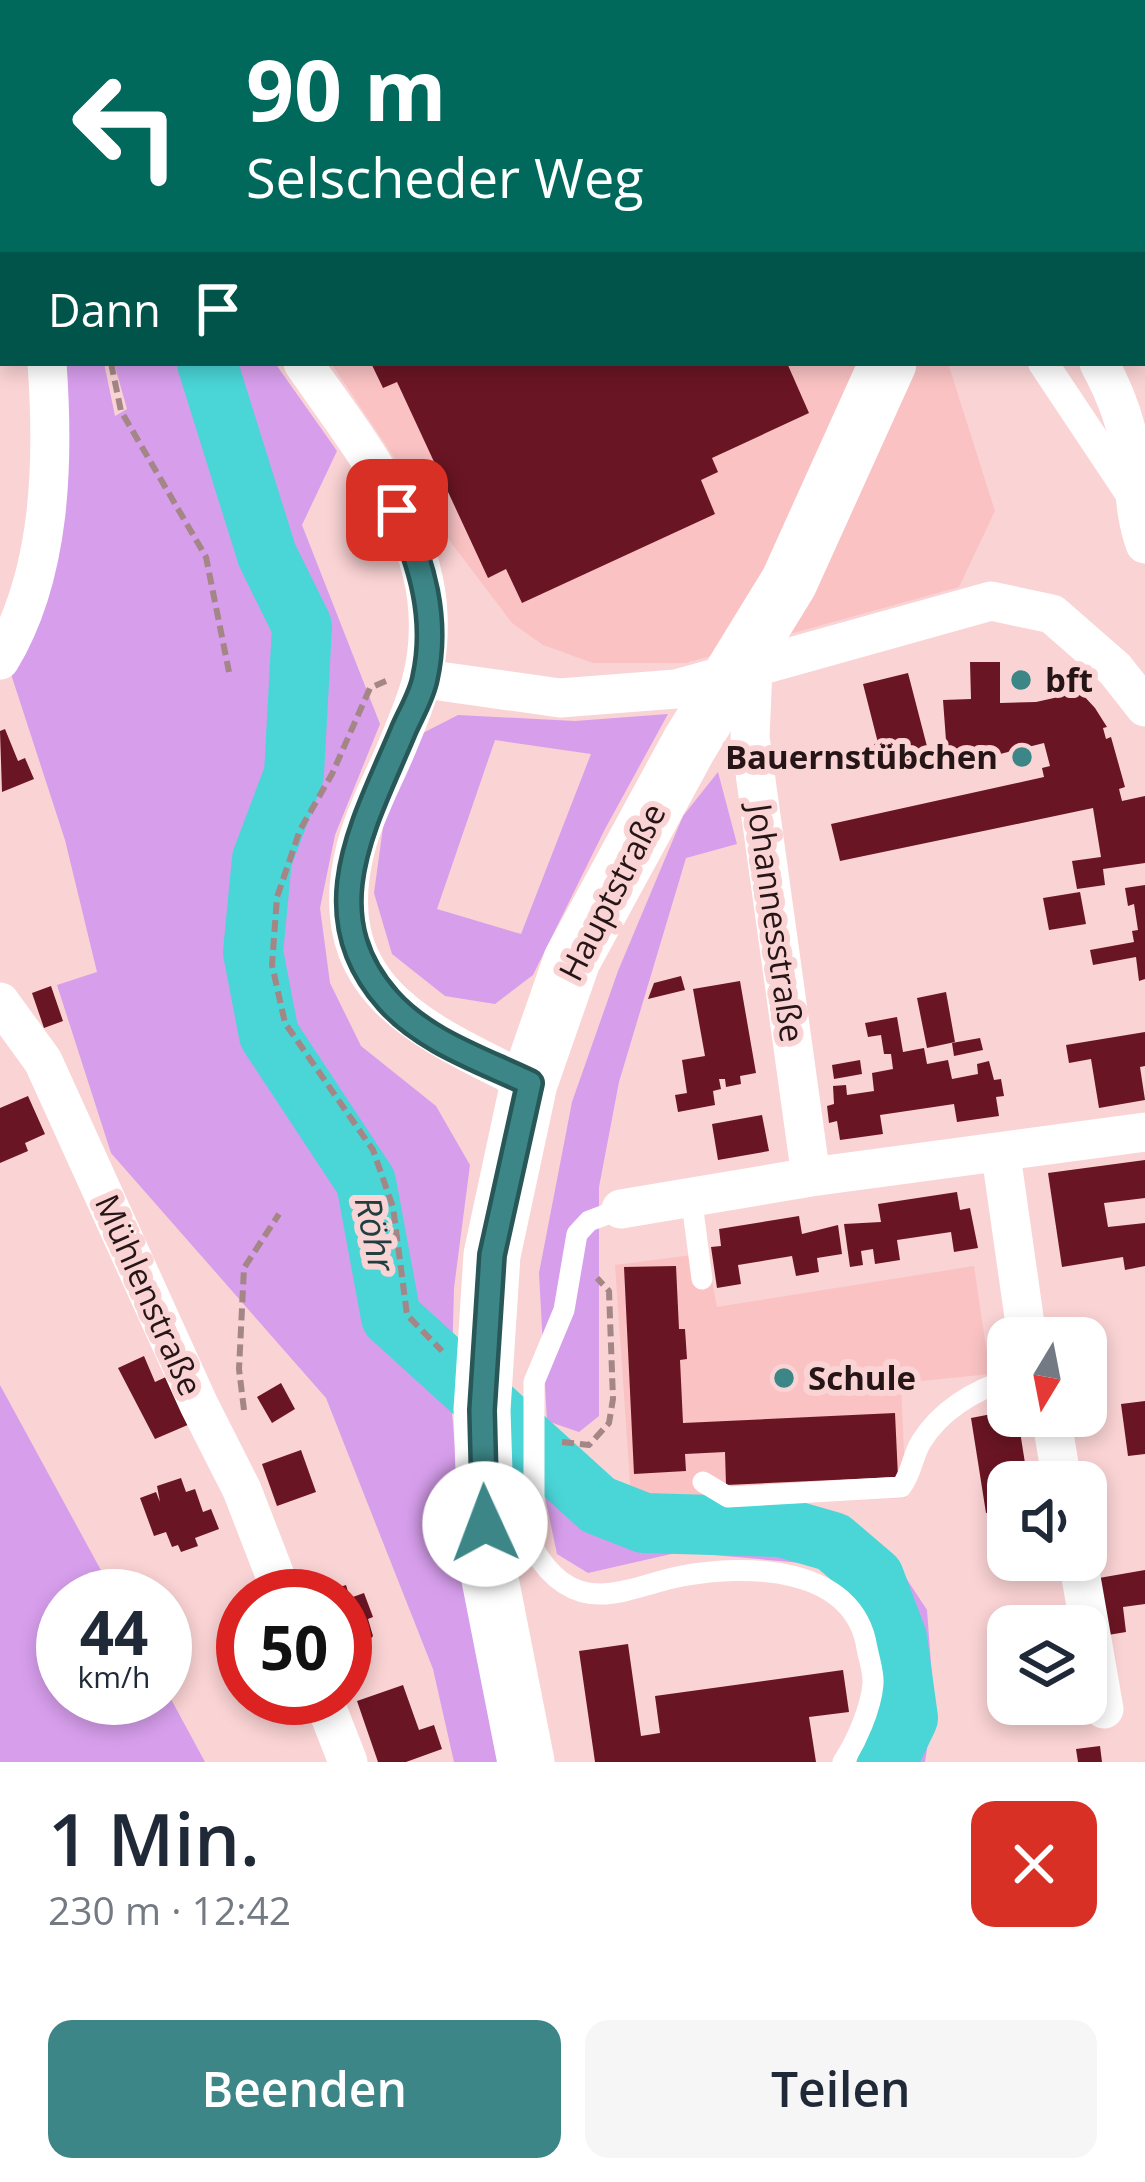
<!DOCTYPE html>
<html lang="de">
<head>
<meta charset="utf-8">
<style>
  body { margin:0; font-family:"Open Sans",sans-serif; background:#f6f6f7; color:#1f2937; height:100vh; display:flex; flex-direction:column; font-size:45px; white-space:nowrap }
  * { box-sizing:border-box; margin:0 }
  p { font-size:39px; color:#747a83 }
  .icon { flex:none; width:66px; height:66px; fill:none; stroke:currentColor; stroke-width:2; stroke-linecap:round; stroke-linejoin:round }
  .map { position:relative; height:1762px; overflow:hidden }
  .drawer { display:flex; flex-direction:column; background:#fff; flex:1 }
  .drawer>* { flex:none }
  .guide { position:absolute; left:0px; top:0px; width:1146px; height:366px; box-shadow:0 6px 18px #0003; background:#00695c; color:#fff; overflow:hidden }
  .needle { width:78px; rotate:190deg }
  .fabs { position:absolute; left:987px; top:1317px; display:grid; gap:24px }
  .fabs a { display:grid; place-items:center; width:120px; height:120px; border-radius:24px; background:#fff; box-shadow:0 6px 18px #0003; font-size:60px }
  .speed { position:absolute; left:36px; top:1569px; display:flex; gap:24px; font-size:60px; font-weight:700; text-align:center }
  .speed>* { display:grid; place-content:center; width:156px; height:156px; border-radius:50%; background:#fff; box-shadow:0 6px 18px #0003; line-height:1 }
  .speed small { font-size:30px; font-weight:400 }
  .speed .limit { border:18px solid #d22; background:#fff; color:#111 }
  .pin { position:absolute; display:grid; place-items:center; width:102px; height:102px; color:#fff; margin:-51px; border-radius:24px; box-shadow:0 6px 18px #0006 }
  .me { position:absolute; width:132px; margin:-66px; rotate:358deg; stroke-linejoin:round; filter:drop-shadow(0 0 9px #0008) }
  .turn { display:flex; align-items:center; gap:42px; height:252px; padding:0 48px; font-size:54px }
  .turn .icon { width:156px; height:156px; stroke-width:2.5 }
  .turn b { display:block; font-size:84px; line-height:102px }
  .then { display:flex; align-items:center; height:114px; padding:0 48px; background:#0003; gap:24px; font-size:45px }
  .round { display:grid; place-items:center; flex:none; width:126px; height:126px; border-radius:24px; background:#f6f6f7 }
  .head { display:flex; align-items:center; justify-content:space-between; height:204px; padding:0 48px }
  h1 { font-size:72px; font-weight:600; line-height:90px }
  .action { display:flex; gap:24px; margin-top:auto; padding:24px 48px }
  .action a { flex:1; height:138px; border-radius:24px; background:#3d8687; color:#fff; font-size:48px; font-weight:600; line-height:138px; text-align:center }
  .action a+a { background:#f6f6f7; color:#1f2937 }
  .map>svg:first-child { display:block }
  .built { fill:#fac2c3 }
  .green { fill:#d79eec; fill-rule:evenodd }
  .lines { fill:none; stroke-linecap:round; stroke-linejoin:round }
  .river { stroke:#4ad5d7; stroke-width:60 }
  .building { fill:#6a1523 }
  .path { stroke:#a48687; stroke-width:6; stroke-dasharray:12 6; stroke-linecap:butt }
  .service { stroke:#fff; stroke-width:21 }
  .pedestrian { stroke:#fff; stroke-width:30 }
  .minor { stroke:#fff; stroke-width:39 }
  .secondary { stroke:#fff; stroke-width:57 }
  .route-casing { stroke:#285758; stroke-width:30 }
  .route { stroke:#3d8687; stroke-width:21 }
  .poi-dot { fill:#3d8687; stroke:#fad3d4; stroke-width:4.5 }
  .labels { text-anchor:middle; stroke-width:12; stroke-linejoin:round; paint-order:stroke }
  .poi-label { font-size:33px; font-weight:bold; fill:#261516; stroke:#fad3d4; text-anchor:start }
  .street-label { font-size:33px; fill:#261516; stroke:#fad3d4 }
  .water-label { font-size:36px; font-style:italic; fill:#213f3f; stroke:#fad3d4 }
</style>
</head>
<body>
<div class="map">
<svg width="1145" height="1762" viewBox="0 0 1145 1762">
  <rect width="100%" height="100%" fill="#fad3d4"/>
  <path class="built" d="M210,0H904L209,3Z
    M331,363H948L995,511L959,587L686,663H593L543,645L512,623L452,544Z
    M707,1253L717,1307L974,1266L990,1374L901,1383L906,1498L632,1511L615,1265Z"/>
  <path class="green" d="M53,363H104L115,416L127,409L114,363H275L337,451L302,525L380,724L335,835L320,908L330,983L361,1046L436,1106L470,1165L454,1288L451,1402L466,1573L501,1762H454L433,1669L326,1398L111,1153L57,985L97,972L65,840L10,671Z
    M668,714L605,829L533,975L495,1004L445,996L392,954L374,893L384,820L421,734L458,715L575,721ZM495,740L591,754L521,934L437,909Z
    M718,772L737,844L686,858L619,1082L599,1187V1416L579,1432L547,1421L539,1273L572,1102L618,971L683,816Z
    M0,1385L115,1596H63V1698H165V1688L205,1762H0Z
    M551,1477L600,1515L643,1533L826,1519L889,1552L927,1610L934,1703L925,1762H862L873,1746L889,1679L874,1612L824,1565L680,1552L588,1573L557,1554L545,1497Z"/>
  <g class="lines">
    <path class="river" d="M205,3L206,0
      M207,363L267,555L302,626L294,774L262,859L253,952L269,1035L366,1182L391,1317L598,1505L644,1523L781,1527L833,1542L874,1577L897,1638L908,1718L887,1762"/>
  </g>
  <path class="building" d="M371,363H787L809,413L712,458L718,472L701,480L715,514L522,603L506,569L488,578L397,382L383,388Z
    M970,662H1000V703L1036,702L1054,698L1072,683L1095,708L1107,727L1103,728L1106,739L1111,737L1125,787L1119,789L1122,801L1145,796V863L1103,869L1105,885L1077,889L1072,861L1101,857L1093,808L840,861L831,824L1044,777L1042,768L1050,766L1044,743L948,767L943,700L971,699Z
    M908,673L930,758L871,773L864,747L878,743L863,684Z
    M5,729L18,761L25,758L34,779L2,792L0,731Z
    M1145,885V979L1139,981L1136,957L1093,965L1090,950L1134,942L1132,931L1138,930L1134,904L1128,906L1125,888Z
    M1080,892L1086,924L1049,930L1043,898Z
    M681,976L685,990L648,999L654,983Z
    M740,981L756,1073L740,1076L741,1084L726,1087L725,1079H719L721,1089L713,1091L715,1105L678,1112L675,1095L687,1093L682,1060L705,1056L693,989Z
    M51,986L63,1021L44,1028L32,993Z
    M946,992L955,1042L927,1048L917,998Z
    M897,1017L903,1052L924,1048L927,1064L948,1060L952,1079L978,1074L977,1064L989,1061L994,1080L1001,1079L1004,1096L996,1097L999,1116L957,1122L954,1104L880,1115L883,1134L840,1140L837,1121L829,1123L827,1106L834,1104L833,1086L846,1085L847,1095L874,1091L872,1073L893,1069L891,1054H884L881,1035L868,1037L865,1023Z
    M1145,1032V1066L1140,1067L1145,1100L1099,1108L1091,1059L1069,1063L1066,1045Z
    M980,1038L983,1050L954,1056L952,1043Z
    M860,1060L862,1074L834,1079L832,1065Z
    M28,1096L45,1134L25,1143L28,1151L0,1163V1108Z
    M762,1115L769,1151L718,1160L712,1124Z
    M1145,1160V1198L1104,1203L1108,1227L1145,1223V1266L1125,1270L1123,1257L1062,1267L1048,1173Z
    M957,1192L960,1210L970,1208L978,1248L954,1252L951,1232L897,1240L900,1260L875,1264L873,1249L861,1251L863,1265L850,1267L844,1224L881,1222L878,1204Z
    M799,1216L802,1234L838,1225L842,1254L817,1258L819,1272L796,1276L792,1256L738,1265L741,1284L717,1288L711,1247L721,1246L719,1229Z
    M676,1266L679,1329H685L687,1359L680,1360L683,1423L895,1413L898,1477L726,1485L725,1452L685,1454L686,1471L634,1474L624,1267Z
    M144,1356L155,1382L168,1376L190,1424L155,1439L118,1368Z
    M281,1383L295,1409L272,1423L257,1397Z
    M1145,1401V1454L1128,1456L1121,1404Z
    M1002,1412L1004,1421L1018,1419L1028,1482H1008V1510L986,1513L971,1418Z
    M301,1450L316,1492L277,1506L262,1464Z
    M181,1478L186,1492L195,1489L203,1512L211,1509L219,1529L195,1538L198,1546L181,1552L178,1545L172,1547L166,1532L154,1536L140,1498L156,1492L160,1502L157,1486Z
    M1145,1570V1604L1123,1607L1126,1632L1108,1635L1099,1578Z
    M346,1585L350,1598L364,1593L373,1617L368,1619L373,1636L350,1664L345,1646V1596L315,1595Z
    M628,1644L641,1736L660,1733L655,1696L843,1670L849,1712L809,1717L816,1762H595L579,1651Z
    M403,1685L419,1730L434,1725L442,1749L406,1762H378L357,1701Z
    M1100,1746L1102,1762H1078L1076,1749Z"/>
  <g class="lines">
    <path class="path" d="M111,363L121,411L206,557L229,672
      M386,681L370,688L332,774L300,830L277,897L272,965L285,1023L373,1150L393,1207L407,1315L442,1351
      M244,1410L239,1369L244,1268L279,1214
      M562,1442L589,1445L609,1423L613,1399L609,1291L597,1278"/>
    <path class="service" d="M691,1195L702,1279
      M621,1209L589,1221L577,1234L564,1310L534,1382V1550C549,1575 569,1594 600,1594C626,1594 655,1581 682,1576C746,1564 854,1565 867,1648C869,1659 874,1673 873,1684C871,1709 856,1742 843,1762
      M703,1482L728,1497L901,1487C912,1473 912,1457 921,1442C940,1411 974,1390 1008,1380"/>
    <path class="pedestrian" d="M1043,363L1133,498"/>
    <path class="minor" d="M1082,3L1084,0
      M0,109L3,111
      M303,363C354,437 424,521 428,614C431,670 415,704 394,754C381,784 364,816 356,847C319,989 424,1031 529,1083
      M1099,363C1116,394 1128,425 1132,461C1135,491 1135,515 1145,544
      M0,660C52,574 54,460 47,363
      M753,669L750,737L811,1177
      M425,679L560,698L676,689L991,601L1052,614L1115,669L1145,707
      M0,1002L43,1061L199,1405L242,1490L283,1596
      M1001,1155L1027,1338
      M621,1209L811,1177L1145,1132
      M1051,1416L1062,1482
      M1078,1560L1104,1709
      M323,1698L348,1762"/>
    <path class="secondary" d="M1013,3V0
      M526,1762L487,1564L482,1410L492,1255L529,1083L572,960L689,745L789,582L888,363"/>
  </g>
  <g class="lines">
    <g class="route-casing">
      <path id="route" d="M397,510C422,563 438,619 425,678C422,695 411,713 404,729C366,821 310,912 388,1000C424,1041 482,1060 530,1083L492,1255L482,1410L485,1524"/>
    </g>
    <use href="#route" class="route"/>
  </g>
  <g class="poi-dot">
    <circle cx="1021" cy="680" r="12"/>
    <circle cx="1022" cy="757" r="12"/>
    <circle cx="784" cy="1378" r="12"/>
  </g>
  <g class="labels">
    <g class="poi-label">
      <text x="1045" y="692">bft</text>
      <text x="998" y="769" text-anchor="end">Bauernstübchen</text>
      <text x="808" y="1390">Schule</text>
    </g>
    <g class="street-label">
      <text transform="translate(612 892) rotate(-63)" y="12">Hauptstraße</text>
      <text transform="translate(776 923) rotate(82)" y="12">Johannesstraße</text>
      <text transform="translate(149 1295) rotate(66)" y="12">Mühlenstraße</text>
    </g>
    <g class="water-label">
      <text transform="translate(375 1234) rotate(78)" y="13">Röhr</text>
    </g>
  </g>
</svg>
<div class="fabs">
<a><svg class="needle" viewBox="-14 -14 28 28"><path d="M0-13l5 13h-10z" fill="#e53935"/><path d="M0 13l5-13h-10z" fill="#747a83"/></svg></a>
<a><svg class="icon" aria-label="sound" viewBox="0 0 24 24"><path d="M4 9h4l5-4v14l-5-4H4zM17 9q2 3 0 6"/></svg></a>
<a><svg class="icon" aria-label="layers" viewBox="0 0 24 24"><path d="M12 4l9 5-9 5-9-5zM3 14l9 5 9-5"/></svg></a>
</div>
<div class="speed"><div>44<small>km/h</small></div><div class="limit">50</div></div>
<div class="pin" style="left:397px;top:510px;background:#d93025"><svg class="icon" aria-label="arrive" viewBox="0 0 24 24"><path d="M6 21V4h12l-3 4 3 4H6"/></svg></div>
<svg class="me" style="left:485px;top:1524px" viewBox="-20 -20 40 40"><circle r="19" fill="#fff"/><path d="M0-13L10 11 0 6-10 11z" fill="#3d8687"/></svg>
<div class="guide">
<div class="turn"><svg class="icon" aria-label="left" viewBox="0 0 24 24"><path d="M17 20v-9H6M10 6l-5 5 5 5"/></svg><div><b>90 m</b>Selscheder Weg</div></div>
<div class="then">Dann<svg class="icon" aria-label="arrive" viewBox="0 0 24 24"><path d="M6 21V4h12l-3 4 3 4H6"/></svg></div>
</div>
</div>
<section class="drawer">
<div class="head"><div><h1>1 Min.</h1><p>230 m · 12:42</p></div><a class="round" style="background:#d93025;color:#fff"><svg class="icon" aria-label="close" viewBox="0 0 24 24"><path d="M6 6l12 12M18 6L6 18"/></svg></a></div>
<div class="action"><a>Beenden</a><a>Teilen</a></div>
</section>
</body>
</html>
